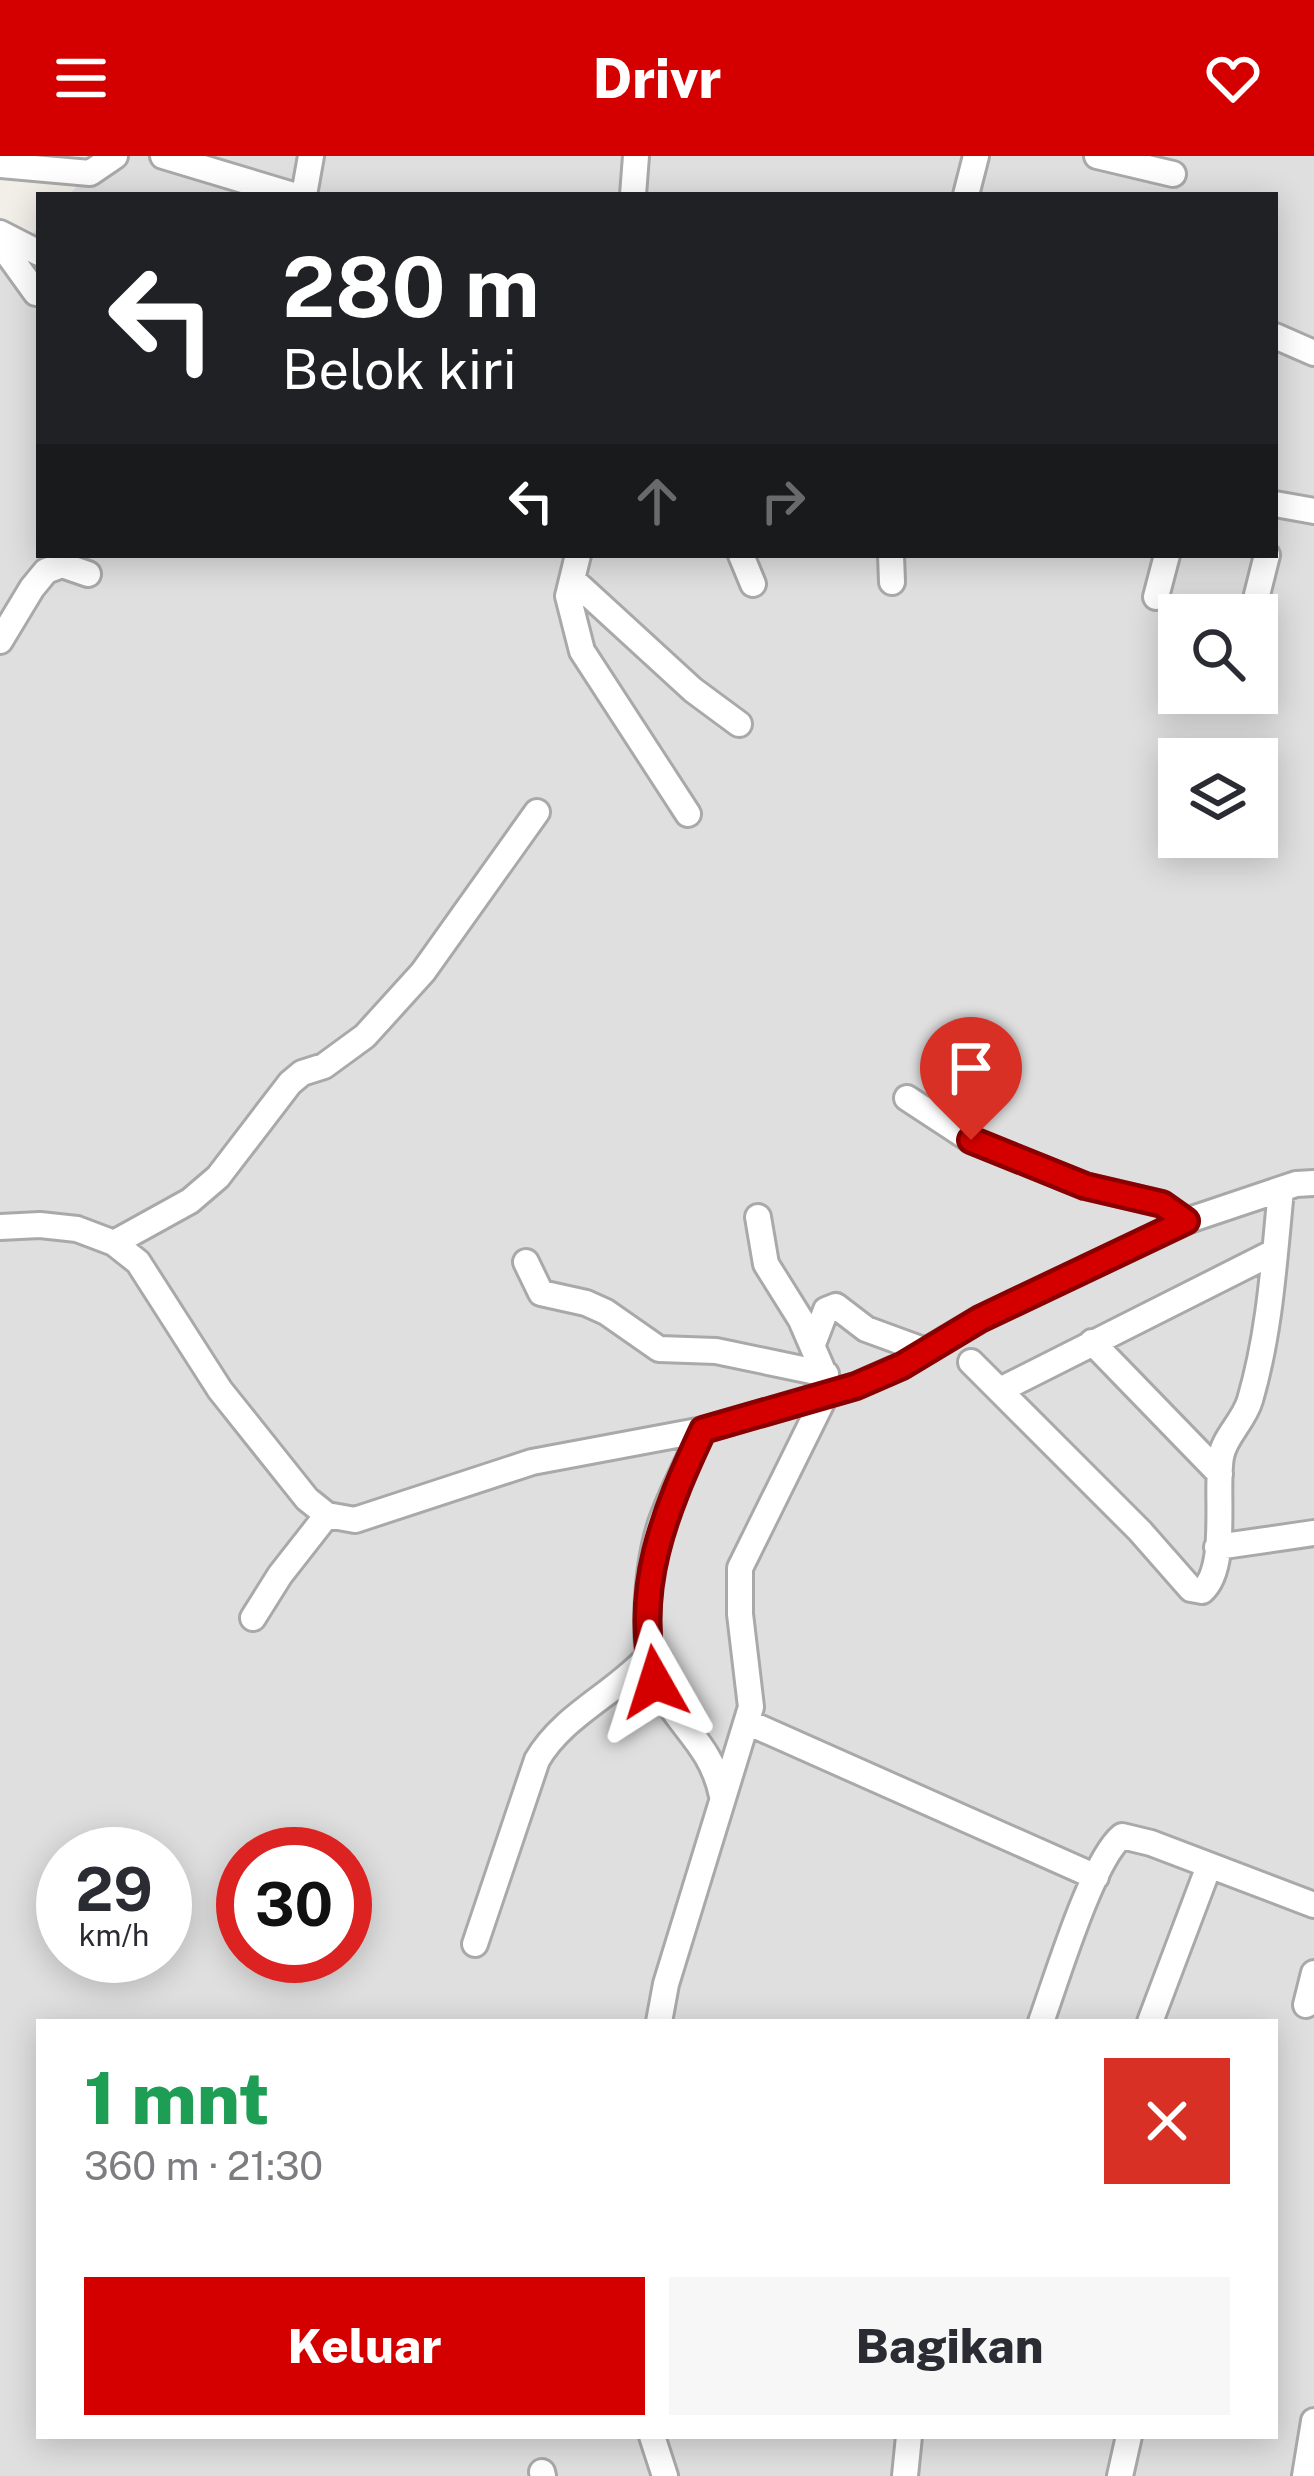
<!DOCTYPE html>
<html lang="id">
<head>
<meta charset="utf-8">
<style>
  body { margin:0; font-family:"Public Sans",sans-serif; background:#f7f7f7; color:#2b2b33; height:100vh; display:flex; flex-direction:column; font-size:45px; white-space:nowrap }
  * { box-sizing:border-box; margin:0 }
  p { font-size:39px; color:#7c7c81 }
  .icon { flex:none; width:66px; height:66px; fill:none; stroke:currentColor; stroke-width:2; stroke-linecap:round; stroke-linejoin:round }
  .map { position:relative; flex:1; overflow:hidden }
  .details { position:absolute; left:36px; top:1863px; width:1242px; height:420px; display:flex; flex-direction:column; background:#fff; border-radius:0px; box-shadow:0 6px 30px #0003 }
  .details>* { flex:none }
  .hud { position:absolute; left:36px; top:36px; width:1242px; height:366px; border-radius:0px; box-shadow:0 6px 30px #0003; background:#202124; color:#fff; overflow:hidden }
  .buttons { position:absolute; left:1158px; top:438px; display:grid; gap:24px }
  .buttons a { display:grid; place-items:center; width:120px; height:120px; border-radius:0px; background:#fff; box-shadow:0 6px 30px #0003; font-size:60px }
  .speed { position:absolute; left:36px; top:1671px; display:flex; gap:24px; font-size:60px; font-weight:700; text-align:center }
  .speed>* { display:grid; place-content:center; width:156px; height:156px; border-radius:50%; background:#fff; box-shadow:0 6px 30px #0003; line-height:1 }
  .speed small { font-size:30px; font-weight:400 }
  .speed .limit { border:18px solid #d22; background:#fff; color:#111 }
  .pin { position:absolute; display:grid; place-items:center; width:102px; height:102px; color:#fff; margin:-123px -51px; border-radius:50% 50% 50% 0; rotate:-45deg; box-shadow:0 0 12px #0007 }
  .pin .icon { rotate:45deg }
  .me { position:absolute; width:132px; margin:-66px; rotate:354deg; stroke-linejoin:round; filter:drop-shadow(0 0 9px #0008) }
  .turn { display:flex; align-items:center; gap:42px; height:252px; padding:0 48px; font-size:54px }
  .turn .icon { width:156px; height:156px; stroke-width:2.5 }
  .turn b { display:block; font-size:84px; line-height:102px }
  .lanes { display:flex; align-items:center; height:114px; padding:0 48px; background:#0003; justify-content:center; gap:60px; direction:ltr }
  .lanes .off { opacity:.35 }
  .round { display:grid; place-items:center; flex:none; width:126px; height:126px; border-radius:0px; background:#f7f7f7 }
  .headline { display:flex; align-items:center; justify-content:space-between; height:204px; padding:0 48px }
  h1 { font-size:72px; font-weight:800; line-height:90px; color:#1e9e55 }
  .cta { display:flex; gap:24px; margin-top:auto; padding:24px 48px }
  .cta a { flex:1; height:138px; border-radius:0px; background:#d40000; color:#fff; font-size:48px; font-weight:800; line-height:138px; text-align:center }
  .cta a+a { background:#f7f7f7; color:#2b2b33 }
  header { display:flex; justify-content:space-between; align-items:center; height:156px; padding:0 48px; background:#d40000; color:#fff; font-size:54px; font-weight:800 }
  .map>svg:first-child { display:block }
  .residential { fill:#e0dfdf; fill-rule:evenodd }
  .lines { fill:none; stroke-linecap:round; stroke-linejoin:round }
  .minor-casing { stroke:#a9a9a9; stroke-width:30 }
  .minor { stroke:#fff; stroke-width:24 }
  .route-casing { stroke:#8a0000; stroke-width:30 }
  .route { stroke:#d40000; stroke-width:21 }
</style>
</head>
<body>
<header><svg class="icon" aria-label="menu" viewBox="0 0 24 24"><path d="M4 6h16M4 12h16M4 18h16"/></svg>Drivr<svg class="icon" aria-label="heart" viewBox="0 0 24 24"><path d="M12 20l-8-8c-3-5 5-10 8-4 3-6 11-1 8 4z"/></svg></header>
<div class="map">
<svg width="1314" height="2320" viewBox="0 0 1314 2320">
  <rect width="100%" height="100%" fill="#f2efe9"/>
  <path class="residential" d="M105,0H1314V2320H0V112L39,71V399H1275V39H69ZM1179,459H1257V537H1179ZM1179,603H1257V681H1179ZM63,1698H165V1800H63ZM243,1698H345V1800H243ZM39,1866H1275V2280H39Z"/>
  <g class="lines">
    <g class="minor-casing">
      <path id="minor" d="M163,0L293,39
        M1097,0L1173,18
        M0,9L90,17L115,0
        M304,39L311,0
        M633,39L636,0
        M966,39L976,0
        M0,77L39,97
        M0,87L36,137
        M1275,180L1314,197
        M1275,348L1314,355
        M578,399L568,440L582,495L688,658
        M741,399L753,428
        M891,399L892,426
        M573,424L693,534L739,568
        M1156,441L1167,399
        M1253,455L1267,399
        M0,485L32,432L46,415L62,409L88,418
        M907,942L971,984L1085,1030L1162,1048L1186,1065
        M758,1061L766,1108L801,1164L829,1229
        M0,1071L40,1069L77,1073L114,1087L138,1106L220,1234L307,1343L327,1359L355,1364L532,1306L703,1274L856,1230L901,1210L980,1163L1186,1065L1296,1028L1314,1027
        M114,1087L190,1045L218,1021L290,927L302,917L324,910L365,880L423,816L537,656
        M526,1106L541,1137L586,1147L606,1156L659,1193L716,1195L826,1218
        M1092,1186L1220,1318
        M813,1188L826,1154L836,1150L866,1173L926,1195
        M971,1206L1140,1375L1191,1433L1202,1435C1229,1412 1215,1334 1221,1301C1224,1281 1244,1265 1250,1244C1270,1176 1274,1105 1281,1034
        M1000,1234L1274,1096
        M703,1274C689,1304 672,1335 661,1367C648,1406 639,1494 658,1530C680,1572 712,1590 722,1640
        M1217,1391L1314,1377
        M253,1462L280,1419L327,1359
        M747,1566L1096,1721
        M475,1788L537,1604C563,1559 615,1538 649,1500
        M1306,1849L1314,1817
        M659,1866L666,1828L751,1551L740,1458V1412L826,1238
        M1041,1866C1056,1825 1092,1704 1122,1680L1151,1687L1314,1749
        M1150,1866L1209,1710
        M652,2280L665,2320
        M542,2316L543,2320
        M905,2320L909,2280
        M1120,2320L1129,2280
        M1305,2320L1314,2265"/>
    </g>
    <use href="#minor" class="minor"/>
  </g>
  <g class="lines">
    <g class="route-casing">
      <path id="route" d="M655,1526C632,1434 665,1355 703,1274L856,1230L902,1210L980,1163L1186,1065L1162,1048L1085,1030L971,984"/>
    </g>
    <use href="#route" class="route"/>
  </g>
</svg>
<div class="buttons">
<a><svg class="icon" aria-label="search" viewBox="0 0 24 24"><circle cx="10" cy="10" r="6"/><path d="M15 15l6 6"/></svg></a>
<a><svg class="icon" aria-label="layers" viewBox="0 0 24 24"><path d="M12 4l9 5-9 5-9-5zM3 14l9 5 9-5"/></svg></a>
</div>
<div class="speed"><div>29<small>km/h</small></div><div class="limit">30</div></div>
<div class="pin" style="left:971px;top:984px;background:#d93025"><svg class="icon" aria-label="arrive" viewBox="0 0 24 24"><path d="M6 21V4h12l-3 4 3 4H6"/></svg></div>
<svg class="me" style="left:655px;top:1526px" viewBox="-20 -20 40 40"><path d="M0-17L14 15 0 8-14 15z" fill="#d40000" stroke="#fff" stroke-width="4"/></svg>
<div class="hud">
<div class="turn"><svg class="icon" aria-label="left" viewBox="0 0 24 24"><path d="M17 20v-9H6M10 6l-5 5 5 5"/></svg><div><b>280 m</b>Belok kiri</div></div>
<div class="lanes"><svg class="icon" aria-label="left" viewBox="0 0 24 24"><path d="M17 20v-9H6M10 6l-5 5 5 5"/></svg><svg class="icon off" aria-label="ahead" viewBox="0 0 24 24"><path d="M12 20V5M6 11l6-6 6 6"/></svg><svg class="icon off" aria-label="right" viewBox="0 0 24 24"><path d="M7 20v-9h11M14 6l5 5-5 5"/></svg></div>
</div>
<section class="details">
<div class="headline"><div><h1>1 mnt</h1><p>360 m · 21:30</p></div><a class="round" style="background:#d93025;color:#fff"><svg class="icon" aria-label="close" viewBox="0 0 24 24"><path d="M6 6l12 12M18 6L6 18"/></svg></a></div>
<div class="cta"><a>Keluar</a><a>Bagikan</a></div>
</section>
</div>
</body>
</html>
